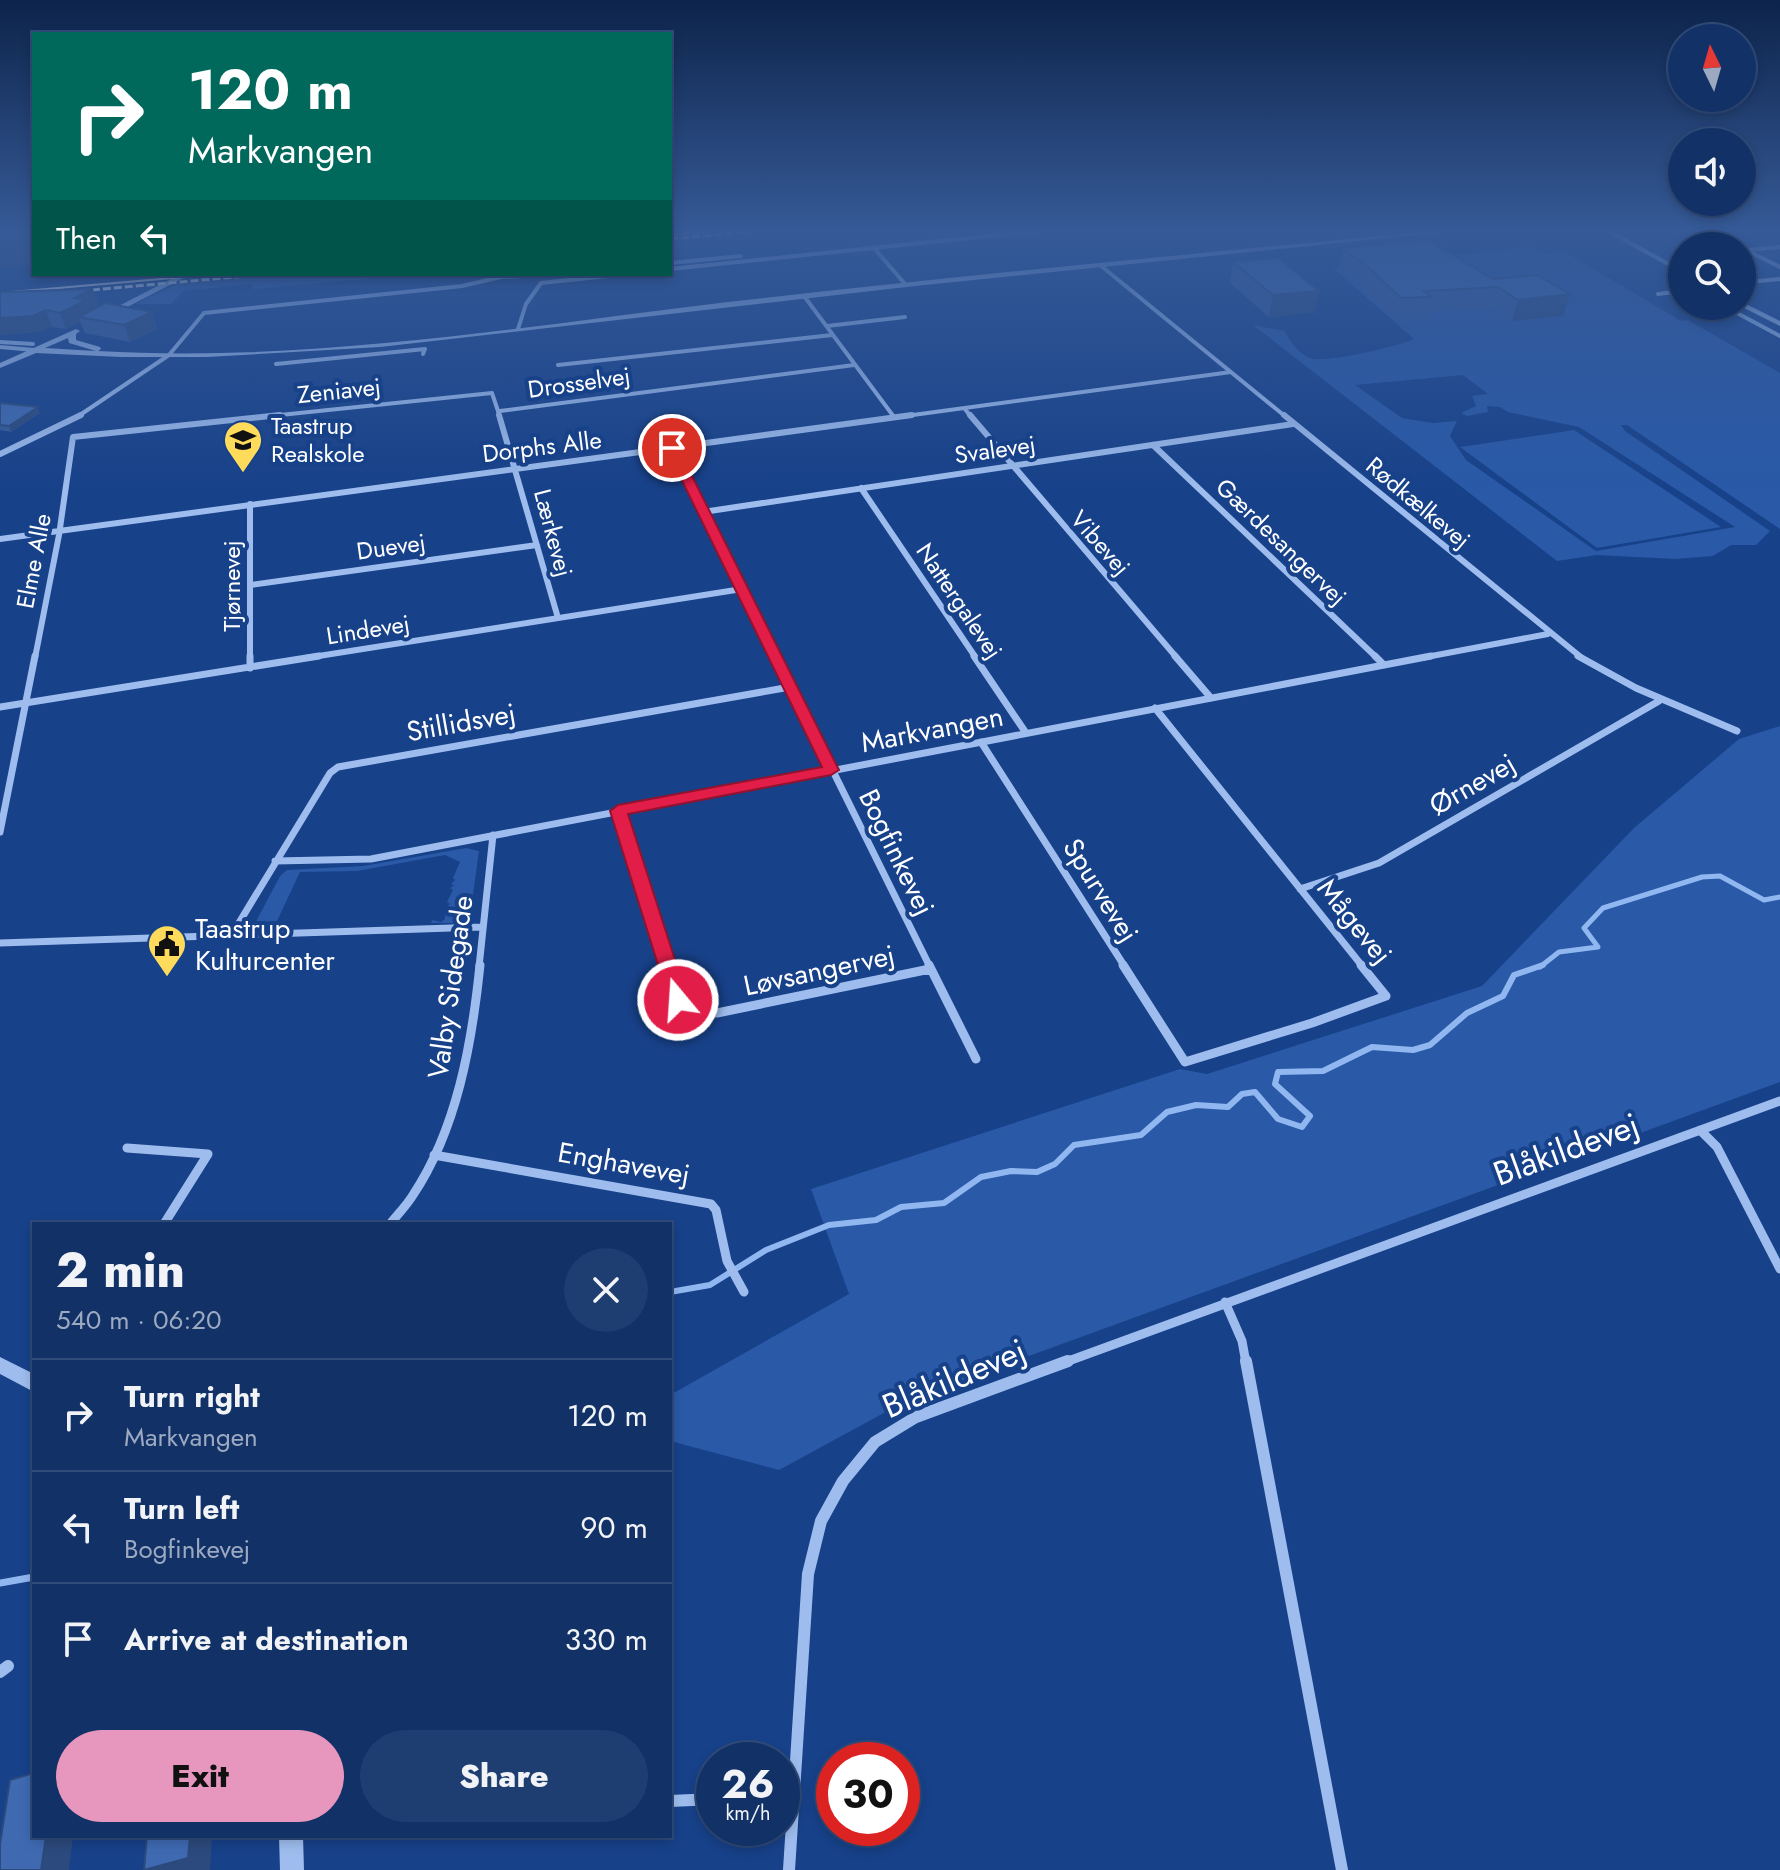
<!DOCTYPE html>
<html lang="en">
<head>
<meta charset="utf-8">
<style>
  body { margin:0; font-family:Jost,sans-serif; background:#1e3d70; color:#f1f3f6; height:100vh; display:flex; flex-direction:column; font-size:30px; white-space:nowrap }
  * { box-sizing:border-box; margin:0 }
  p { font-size:26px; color:#9ca9c0 }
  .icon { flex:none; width:44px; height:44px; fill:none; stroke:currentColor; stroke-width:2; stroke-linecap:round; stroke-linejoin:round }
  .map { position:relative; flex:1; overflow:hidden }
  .sheet { position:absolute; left:32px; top:1222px; width:640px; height:616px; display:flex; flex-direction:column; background:#113167; border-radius:0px; box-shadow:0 4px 12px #0003,0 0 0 2px #304c7b }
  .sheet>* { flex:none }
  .hud { position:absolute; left:32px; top:32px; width:640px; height:244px; border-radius:0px; box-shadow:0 4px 12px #0003,0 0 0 2px #304c7b; background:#00695c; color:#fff; overflow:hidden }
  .needle { width:52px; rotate:355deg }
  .fabs { position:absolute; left:1668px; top:24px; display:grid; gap:16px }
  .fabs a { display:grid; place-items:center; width:88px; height:88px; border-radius:50%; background:#113167; box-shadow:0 4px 12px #0003,0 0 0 2px #304c7b; font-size:40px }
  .speed { position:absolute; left:696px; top:1742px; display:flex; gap:16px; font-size:40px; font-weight:700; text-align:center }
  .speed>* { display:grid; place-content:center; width:104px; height:104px; border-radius:50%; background:#113167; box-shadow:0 4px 12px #0003,0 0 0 2px #304c7b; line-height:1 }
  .speed small { font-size:20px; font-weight:400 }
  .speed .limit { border:12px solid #d22; background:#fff; color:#111 }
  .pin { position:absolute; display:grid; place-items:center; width:68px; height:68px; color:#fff; margin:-34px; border:4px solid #fff; border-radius:50%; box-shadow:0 2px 8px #0007 }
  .me { position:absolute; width:88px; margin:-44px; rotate:342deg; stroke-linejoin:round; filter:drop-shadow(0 0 6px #0008) }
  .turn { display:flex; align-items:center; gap:28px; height:168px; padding:0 24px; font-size:36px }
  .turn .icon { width:104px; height:104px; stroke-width:2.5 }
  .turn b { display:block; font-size:56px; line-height:68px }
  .then { display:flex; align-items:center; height:76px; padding:0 24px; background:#0003; gap:16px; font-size:30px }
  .round { display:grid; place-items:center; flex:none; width:84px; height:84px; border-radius:42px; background:#1e3d70 }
  .summary { display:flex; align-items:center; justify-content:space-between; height:136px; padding:0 24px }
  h1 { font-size:48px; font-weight:800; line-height:60px }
  .cta { display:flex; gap:16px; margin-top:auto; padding:16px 24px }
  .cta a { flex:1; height:92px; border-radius:48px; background:#e797bd; color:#111; font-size:32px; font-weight:800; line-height:92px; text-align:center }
  .cta a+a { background:#1e3d70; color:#f1f3f6 }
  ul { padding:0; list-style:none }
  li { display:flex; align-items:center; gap:24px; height:112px; padding:0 24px; border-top:2px solid #304c7b }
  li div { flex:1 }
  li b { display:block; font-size:30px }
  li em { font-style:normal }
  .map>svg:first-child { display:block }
  .green { fill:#2959a7; fill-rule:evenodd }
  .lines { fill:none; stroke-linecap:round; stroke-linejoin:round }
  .stream-far2 { stroke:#91b7f1; stroke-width:5 }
  .stream-far1 { stroke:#91b7f1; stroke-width:6 }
  .stream { stroke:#91b7f1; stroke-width:7 }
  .minor-far4 { stroke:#9ebdee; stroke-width:4 }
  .minor-far3 { stroke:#9ebdee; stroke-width:6 }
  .minor-far2 { stroke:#9ebdee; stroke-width:7 }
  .minor-far1 { stroke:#9ebdee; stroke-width:9 }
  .minor { stroke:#9ebdee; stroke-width:12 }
  .tertiary { fill:#9ebdee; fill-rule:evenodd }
  .tram { stroke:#fff; stroke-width:2 }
  .rail { stroke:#fff; stroke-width:3; stroke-dasharray:8 3; stroke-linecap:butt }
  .wall { fill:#365b99 }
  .shaded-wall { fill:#2c4a7d }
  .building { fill:#3f6ab2; stroke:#2c4a7d; stroke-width:2 }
  .route { fill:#e11d48; stroke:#92132f; stroke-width:2 }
  .labels { text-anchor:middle; stroke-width:8; stroke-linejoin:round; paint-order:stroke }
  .far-street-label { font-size:24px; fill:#fff; stroke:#174189 }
  .far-poi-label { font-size:24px; fill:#fff; stroke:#174189; text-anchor:start }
  .street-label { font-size:28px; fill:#fff; stroke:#174189 }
  .poi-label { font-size:28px; fill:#fff; stroke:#174189; text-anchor:start }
  .near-street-label { font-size:34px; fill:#fff; stroke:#174189 }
</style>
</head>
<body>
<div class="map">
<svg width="1780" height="1870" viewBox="0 0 1780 1870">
  <rect width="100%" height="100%" fill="#174189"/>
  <path class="green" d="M1534,247L1546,253L1565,252L1681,321L1688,320L1780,373V529L1627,425H1621L1625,431L1770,531L1756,545H1731L1713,556L1675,559L1597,555L1557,561L1253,325L1284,331C1292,342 1297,353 1310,358C1325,364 1398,346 1414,339L1333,268ZM1463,375L1488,394L1472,396L1476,406L1461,413L1467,416L1488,412L1487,406L1500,407L1508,412L1579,427L1735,527L1596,551L1466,460L1450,436L1457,421L1433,423L1402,418L1355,385Z
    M300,274H384L374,278L253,289L252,284L183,291L171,304H135L177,284Z
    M1574,430L1721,527L1597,548L1460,447Z
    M1780,726V1082L906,1401L779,1470L670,1441V1395L849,1294L811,1189L1180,1069L1207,1074L1482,986L1634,828L1739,739Z
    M466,848L479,851L469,923H431L432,920L441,922L445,919V912L449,909L446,907L450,904L447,902L453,890L450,888L454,885L451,884L455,880L453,878L460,862L445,855L357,871L300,872L277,921L282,927L252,929L280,876L287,870L363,866Z"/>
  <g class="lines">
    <path class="stream-far2" d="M1540,967L1559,952L1598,947L1584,928L1603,908L1702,877L1720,876L1764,900L1780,897"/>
    <path class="stream-far1" d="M670,1292L710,1285L766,1250L829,1225L876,1220L901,1207L944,1203L981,1177L1011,1171L1037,1172L1055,1164L1074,1145L1141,1135L1167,1112L1196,1105L1228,1107L1242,1094L1255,1092L1278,1119L1302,1127L1310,1116L1275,1084L1278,1072L1323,1071L1372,1047L1413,1050L1430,1045L1467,1013L1503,996L1514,975L1543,965"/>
    <path class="stream" d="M0,1583L34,1577"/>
    <path class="minor-far4" d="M1701,228L1738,246
      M1656,230L1675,228
      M874,248L905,284
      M1742,248L1780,267
      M1749,250L1780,247
      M670,263L741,256
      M1100,265L1286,417
      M670,269L1065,228
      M1759,281L1780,279
      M1658,294L1682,291
      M804,296L894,417
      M1724,306L1780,336
      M827,326L905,317
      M518,329L526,304L541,283L627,274
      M0,342L33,344
      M0,347L34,350
      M276,364L425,349L423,354
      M558,365L832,335
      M965,409L971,417
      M500,411L854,365
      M77,417L169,355L204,313L462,286L501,277L563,274
      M261,417L492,393L500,417
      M898,417L1231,372"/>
    <path class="minor-far3" d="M499,415L558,618
      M970,415L1177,658
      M1284,415L1582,658
      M1153,445L1377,658
      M672,448L777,658
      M0,454L81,415
      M861,488L976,658
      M250,504V658
      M703,512L1293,424
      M0,539L912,415
      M250,585L537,545
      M35,658L59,535L73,437L280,415
      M306,658L742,589
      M1421,658L1548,634"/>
    <path class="minor-far2" d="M250,656V668
      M776,656L930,967
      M974,656L1026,733
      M1175,656L1211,698
      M1375,656L1384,665
      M1578,656L1636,688L1737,731
      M0,707L319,656
      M1155,708L1363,967
      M981,742L1125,967
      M618,811L668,967
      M0,832L35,656
      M275,861L371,859L1431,656
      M1300,889L1379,863L1659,701
      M231,936L330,773L338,767L790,687
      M0,943L482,927
      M479,967L493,835"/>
    <path class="minor-far1" d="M667,965L678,1000L694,1009L717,1013L930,969
      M929,965L976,1059
      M1123,965L1185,1062L1312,1023L1386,996L1361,965
      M1700,1130L1717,1147L1780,1269
      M127,1148L208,1154L164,1224
      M434,1155L711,1204L716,1210L727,1261L744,1292
      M390,1224C398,1214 407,1205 413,1195C457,1129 472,1043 480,965
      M1225,1302L1242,1341L1246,1363
      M1063,1363L1780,1101"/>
    <path class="minor" d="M1246,1361L1342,1870
      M0,1672L8,1666
      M670,1801L714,1799
      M789,1870L808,1574L821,1521L843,1481L875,1442L916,1417L1068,1361"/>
    <path class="tertiary" d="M1461,228H1486L915,286L380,347L207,357H121L36,353L0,368V363L76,329L80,331L76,334V340L100,347L101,349L98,351C308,363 520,327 728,302C972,274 1216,252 1461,228ZM68,338L69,343L96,351L45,348Z
      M1599,228H1607L1682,269V274Z
      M181,274H191L108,317L101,315Z
      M1742,302L1780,321V326L1740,306H1742Z
      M0,1357L34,1374V1392L0,1374Z
      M279,1836H303L304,1870H280Z"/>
    <path class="tram" d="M670,235L745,228
      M0,293L219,274"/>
    <path class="rail" d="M670,239L790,228
      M70,292L269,274"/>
  </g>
  <path class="wall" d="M1342,249L1493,279L1570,294L1563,316L1512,321L1493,309L1427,312L1426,319L1396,320L1362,286L1338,269Z
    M1233,262L1315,312L1269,317L1230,283Z
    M0,292L99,305L90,309V311L152,312L157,329L130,342L85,333L80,322L66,329L52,327L39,332L0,335Z
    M0,403L40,413L11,432L0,430Z"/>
  <path class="shaded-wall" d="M34,233V265L0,267V236Z
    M93,289L99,305L90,309L92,316L79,317L80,322L66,329L60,313L74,298Z
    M1319,291L1315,312L1269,317L1273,295Z
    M1570,294L1563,316L1512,321L1518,300Z
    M46,310L52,327L39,332L0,335V318Z
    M152,312L157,329L130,342L124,325Z
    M38,407L40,413L11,432L9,426Z
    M46,1836H73L69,1870H41Z
    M190,1836H212L210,1870H144Z"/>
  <path class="building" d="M0,228H34V233L0,236Z
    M1428,240L1493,279L1537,275L1570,294L1518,300L1498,287L1424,291L1431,297L1401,298L1366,265L1342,249Z
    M1278,258L1319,291L1273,295L1233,262Z
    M93,289L74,298L86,300L60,313L46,310L33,316L0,318V292Z
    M105,303L152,312L124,325L79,317Z
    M0,403L38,407L9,426L0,425Z
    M34,1773V1836H46L41,1870H0V1844L10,1780Z
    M147,1836H190L188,1858L144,1870Z"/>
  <linearGradient id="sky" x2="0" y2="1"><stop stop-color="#0d244b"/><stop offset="0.47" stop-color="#365a97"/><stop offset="1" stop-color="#365a97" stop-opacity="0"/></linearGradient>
  <rect width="1780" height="490" fill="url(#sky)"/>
  <path class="route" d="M668,446L678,448L839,770L831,775L628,814L688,1000L678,1006L669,1000L610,811L618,805L822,767L666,448Z"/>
  <defs>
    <g id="school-pin" transform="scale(2)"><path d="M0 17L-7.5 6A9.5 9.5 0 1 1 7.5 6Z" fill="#ffdb5b" stroke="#174189"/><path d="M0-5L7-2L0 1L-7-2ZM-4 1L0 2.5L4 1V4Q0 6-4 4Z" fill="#111"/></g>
    <g id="civic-pin" transform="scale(2)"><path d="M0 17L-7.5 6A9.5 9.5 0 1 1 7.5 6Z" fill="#ffdb5b" stroke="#174189"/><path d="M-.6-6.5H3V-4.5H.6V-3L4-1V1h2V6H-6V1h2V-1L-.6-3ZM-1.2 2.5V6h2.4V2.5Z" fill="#111"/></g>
  </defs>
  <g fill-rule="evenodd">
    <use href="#school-pin" x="243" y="440"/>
    <use href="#civic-pin" x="167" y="944"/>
  </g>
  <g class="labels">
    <g class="far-street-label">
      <text transform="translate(579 383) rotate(-8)" y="8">Drosselvej</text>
      <text transform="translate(339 391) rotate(-6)" y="8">Zeniavej</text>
      <text transform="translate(542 447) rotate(-7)" y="8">Dorphs Alle</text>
      <text transform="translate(995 450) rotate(-8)" y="8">Svalevej</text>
      <text transform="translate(1418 503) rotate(40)" y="8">Rødkælkevej</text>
      <text transform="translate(553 533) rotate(75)" y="8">Lærkevej</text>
      <text transform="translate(1281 542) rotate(44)" y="8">Gærdesangervej</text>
      <text transform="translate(1100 543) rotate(49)" y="8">Vibevej</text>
      <text transform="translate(391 547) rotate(-8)" y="8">Duevej</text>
      <text transform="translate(34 561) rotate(-79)" y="8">Elme Alle</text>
      <text transform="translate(232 586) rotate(-90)" y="8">Tjørnevej</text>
      <text transform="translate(959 601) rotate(56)" y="8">Nattergalevej</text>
      <text transform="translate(368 630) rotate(-9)" y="8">Lindevej</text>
    </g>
    <g class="far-poi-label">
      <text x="271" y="434">Taastrup<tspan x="271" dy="28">Realskole</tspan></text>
    </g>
    <g class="street-label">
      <text transform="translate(461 722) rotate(-10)" y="10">Stillidsvej</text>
      <text transform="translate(932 729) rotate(-11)" y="10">Markvangen</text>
      <text transform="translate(1472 784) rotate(-30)" y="10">Ørnevej</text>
      <text transform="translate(897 852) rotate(64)" y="10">Bogfinkevej</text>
      <text transform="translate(1101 890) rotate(58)" y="10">Spurvevej</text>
      <text transform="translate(1355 921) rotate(51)" y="10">Mågevej</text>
      <text transform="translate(819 970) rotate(-12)" y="10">Løvsangervej</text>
      <text transform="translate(450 987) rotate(-82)" y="10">Valby Sidegade</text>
      <text transform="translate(624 1163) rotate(10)" y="10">Enghavevej</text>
    </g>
    <g class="poi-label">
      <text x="195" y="938">Taastrup<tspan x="195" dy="32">Kulturcenter</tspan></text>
    </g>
    <g class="near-street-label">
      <text transform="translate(1566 1149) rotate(-20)" y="12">Blåkildevej</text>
      <text transform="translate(954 1378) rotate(-23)" y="12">Blåkildevej</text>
    </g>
  </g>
</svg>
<div class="fabs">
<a><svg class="needle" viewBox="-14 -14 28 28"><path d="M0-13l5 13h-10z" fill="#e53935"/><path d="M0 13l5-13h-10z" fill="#9ca9c0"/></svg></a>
<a><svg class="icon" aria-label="sound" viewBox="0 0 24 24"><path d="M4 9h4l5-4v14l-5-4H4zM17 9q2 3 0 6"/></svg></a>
<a><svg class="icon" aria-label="search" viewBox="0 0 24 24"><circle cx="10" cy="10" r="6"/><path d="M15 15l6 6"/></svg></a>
</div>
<div class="speed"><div>26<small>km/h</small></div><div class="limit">30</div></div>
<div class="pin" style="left:672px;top:448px;background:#d93025"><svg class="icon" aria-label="arrive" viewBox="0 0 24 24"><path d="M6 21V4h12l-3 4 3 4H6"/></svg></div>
<svg class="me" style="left:678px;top:1000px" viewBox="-20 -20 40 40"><circle r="17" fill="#e11d48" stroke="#fff" stroke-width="3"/><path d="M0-11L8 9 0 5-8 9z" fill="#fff"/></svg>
<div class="hud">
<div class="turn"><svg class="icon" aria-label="right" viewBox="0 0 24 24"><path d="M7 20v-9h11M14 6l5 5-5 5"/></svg><div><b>120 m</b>Markvangen</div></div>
<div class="then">Then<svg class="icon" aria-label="left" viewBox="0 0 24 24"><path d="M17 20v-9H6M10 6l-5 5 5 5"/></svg></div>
</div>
<section class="sheet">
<div class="summary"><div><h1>2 min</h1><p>540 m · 06:20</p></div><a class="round"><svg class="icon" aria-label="close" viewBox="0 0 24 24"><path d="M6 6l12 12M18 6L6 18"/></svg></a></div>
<ul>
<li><svg class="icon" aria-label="right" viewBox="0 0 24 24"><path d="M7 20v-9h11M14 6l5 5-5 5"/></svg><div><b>Turn right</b><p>Markvangen</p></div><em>120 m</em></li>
<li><svg class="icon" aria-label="left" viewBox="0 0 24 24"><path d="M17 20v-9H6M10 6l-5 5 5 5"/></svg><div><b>Turn left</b><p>Bogfinkevej</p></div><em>90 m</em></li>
<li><svg class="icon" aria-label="arrive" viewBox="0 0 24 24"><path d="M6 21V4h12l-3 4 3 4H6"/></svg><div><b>Arrive at destination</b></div><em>330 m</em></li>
</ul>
<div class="cta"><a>Exit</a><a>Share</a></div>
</section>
</div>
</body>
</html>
